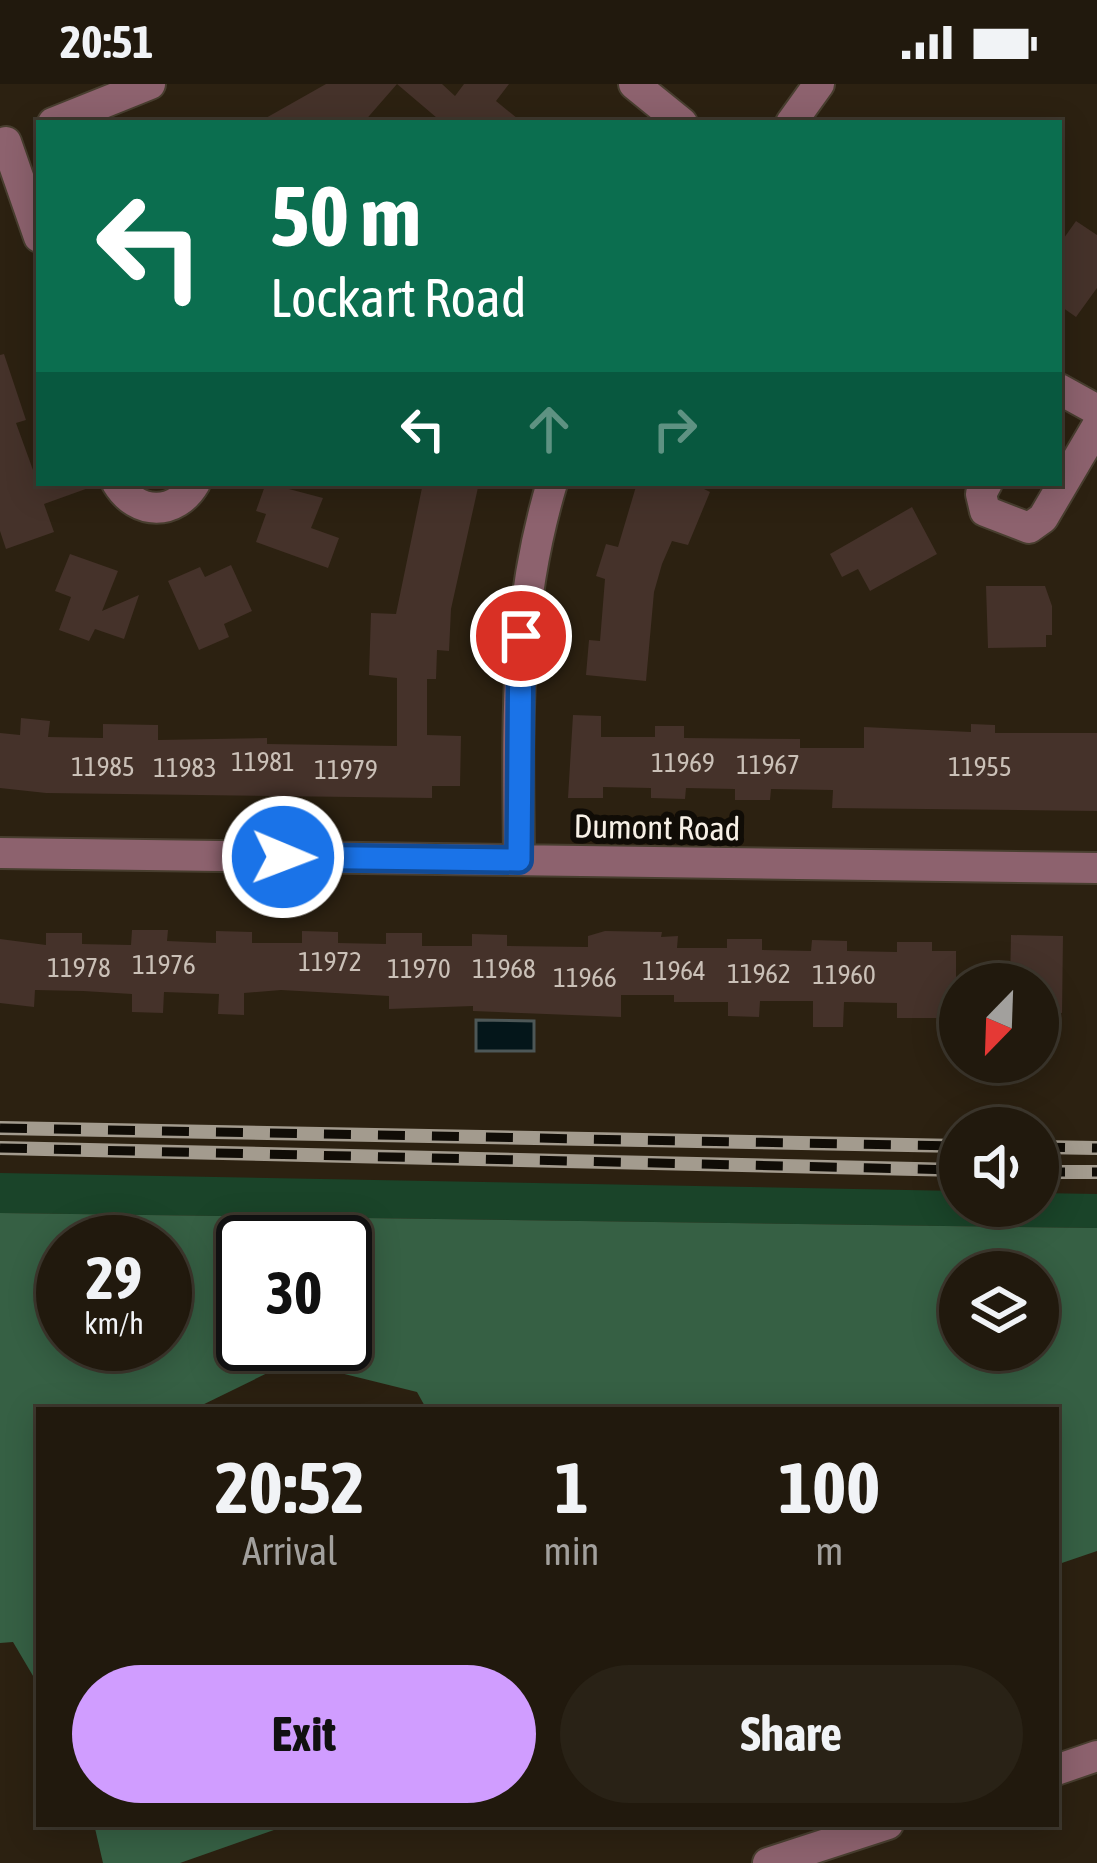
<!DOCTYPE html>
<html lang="en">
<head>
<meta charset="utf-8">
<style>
  body { margin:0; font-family:"Asap Condensed",sans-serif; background:#292216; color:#f1f3f6; height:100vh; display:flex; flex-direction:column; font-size:45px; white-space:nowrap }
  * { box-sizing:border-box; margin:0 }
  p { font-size:39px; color:#a2a09d }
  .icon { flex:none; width:66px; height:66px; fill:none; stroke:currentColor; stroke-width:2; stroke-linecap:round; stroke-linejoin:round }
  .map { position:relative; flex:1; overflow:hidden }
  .side { position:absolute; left:36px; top:1323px; width:1023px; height:420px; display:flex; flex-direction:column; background:#21190d; border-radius:0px; box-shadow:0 6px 30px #0003,0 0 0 3px #3e382e }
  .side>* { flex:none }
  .top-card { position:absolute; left:36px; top:36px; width:1026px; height:366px; border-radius:0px; box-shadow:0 6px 30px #0003,0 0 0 3px #3e382e; background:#0b6e4f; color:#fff; overflow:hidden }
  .needle { width:78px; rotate:203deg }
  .controls { position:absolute; left:939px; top:879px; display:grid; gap:24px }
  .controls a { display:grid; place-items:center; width:120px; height:120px; border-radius:50%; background:#21190d; box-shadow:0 6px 30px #0003,0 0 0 3px #3e382e; font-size:60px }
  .speed { position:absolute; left:36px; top:1131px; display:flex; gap:24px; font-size:60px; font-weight:700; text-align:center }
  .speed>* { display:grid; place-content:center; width:156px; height:156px; border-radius:50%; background:#21190d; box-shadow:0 6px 30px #0003,0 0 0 3px #3e382e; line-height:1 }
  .speed small { font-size:30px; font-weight:400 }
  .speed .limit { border:6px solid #111; border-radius:18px; background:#fff; color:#111 }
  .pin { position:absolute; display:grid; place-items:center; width:102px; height:102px; color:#fff; margin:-51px; border:6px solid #fff; border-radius:50%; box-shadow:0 3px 12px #0007 }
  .me { position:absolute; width:132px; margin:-66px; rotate:91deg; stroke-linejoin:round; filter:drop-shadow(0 0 9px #0008) }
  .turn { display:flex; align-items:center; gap:42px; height:252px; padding:0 36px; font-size:54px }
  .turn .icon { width:156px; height:156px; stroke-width:2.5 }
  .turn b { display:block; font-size:84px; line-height:102px }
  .lanes { display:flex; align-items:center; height:114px; padding:0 36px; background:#0003; justify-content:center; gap:60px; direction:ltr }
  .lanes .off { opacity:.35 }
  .eta { display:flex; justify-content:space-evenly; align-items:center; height:204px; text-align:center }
  .eta b { font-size:72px; font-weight:700; line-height:84px }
  .cta { display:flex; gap:24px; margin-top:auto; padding:24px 36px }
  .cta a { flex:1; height:138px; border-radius:72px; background:#d09dff; color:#111; font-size:48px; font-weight:700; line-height:138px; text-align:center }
  .cta a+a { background:#292216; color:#f1f3f6 }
  .status { display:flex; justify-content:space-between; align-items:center; height:84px; padding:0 60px; background:#21190d; direction:ltr }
  .status svg { height:33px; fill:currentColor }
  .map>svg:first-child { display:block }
  .green { fill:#1a4429 }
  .forest { fill:#366044; fill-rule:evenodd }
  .water { fill:#04161a; stroke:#4d5757; stroke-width:3 }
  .building { fill:#45322a }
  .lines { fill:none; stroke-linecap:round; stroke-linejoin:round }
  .minor-casing { stroke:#483e2f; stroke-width:34 }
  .minor { stroke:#8d626e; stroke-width:30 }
  .rail-casing { stroke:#a39b8e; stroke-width:14 }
  .rail { stroke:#100c06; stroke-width:9; stroke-dasharray:27; stroke-linecap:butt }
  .route-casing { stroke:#114b97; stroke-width:30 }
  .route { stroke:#1a73e8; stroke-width:21 }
  .labels { text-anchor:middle; stroke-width:12; stroke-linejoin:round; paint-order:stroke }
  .number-label { font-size:27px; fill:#cac0b7 }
  .street-label { font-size:33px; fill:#f7f0e6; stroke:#100c06 }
</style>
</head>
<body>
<div class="status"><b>20:51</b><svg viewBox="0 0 49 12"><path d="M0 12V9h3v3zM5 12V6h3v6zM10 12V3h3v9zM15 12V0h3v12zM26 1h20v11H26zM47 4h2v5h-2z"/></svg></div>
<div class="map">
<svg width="1097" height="1779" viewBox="0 0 1097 1779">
  <rect width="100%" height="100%" fill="#2c2111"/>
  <path class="green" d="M0,1089L960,1107V1122H1038V1109L1097,1110V1144L0,1129Z"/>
  <path class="forest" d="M0,1129L1097,1144V1467L1056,1481V1326H427L417,1308L292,1277L192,1326H39V1602L13,1558L0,1559ZM63,1158H165V1260H63ZM243,1158H345V1260H243ZM960,1188H1038V1266H960Z
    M94,1740H291L180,1779H103Z"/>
  <path class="water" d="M476,936L534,937V967H476Z"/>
  <path class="building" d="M326,0H442L455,12L464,0H509L496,17L523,39H433L437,34L397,0L363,39H257Z
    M1076,137L1097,151V204L1076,233L1059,221V161Z
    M4,270L26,336L16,339L33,386L39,384V399L94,402L44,420L54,448L6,465L0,447V271Z
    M266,399L323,414L311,444L339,454L328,484L256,458L266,430L256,427Z
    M423,399H479L451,525L449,567L437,566L436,595H427V651L461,652L460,702H432V714L46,709L0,704V649L20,651L21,634L50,637L48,653L103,654V640L158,641V656L267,654V660L397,662V594L369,591L371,529L396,530Z
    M637,399H692L710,408L688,461L672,457L662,480L654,508L646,597L586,591L589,556L600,557L605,495L596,492L606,460L618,463Z
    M912,423L937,470L870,507L858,485L842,493L830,470Z
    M70,470L118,487L102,527L139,511L124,555L95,545L89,557L59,546L71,513L55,507Z
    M231,481L252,527L224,540L229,553L199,566L168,497L200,483L205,493Z
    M986,502H1045L1052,522V551H1046V563L988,564Z
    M573,631L601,632V653H655V642H684V654L800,655V664H864V643L971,648V640L995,641V649H1097V727L832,724L833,706L771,705L770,716H735V705L686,704L685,715L651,714V704L603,703V714H568Z
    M132,846H168L167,857L216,859V847L252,848V859H302V847L338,848V859L386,860V849H422V862H472V850L507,851V862L588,863V852L605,847L662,848L661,853L678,852L677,864H727V855H762V866L811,867L812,856L847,857V867L897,868V858H932V867H956V934H897V919L844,918L843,943H813V917H760L759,933L728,932V918H674V911H621V933L473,927V922L389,925V912L281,906L244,909V931L218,930L219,910L164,908L163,929L132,928V910L83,907L35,906L34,923L0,919V855L46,861V849H82V860L131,861Z
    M1011,851L1063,852L1062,929L1038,928V900H1010Z"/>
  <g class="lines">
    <g class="minor-casing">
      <path id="minor" d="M634,0L682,39
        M53,39L150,0
        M791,39L819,0
        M6,58L39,153
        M1059,305L1097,326
        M117,399C137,432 176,432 195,399
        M987,399L981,410L985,427L1029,444L1043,434L1097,342
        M0,769L1097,784
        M519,776C518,643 513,529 552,399
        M1056,1686L1097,1672
        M768,1779L888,1740"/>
    </g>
    <use href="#minor" class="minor"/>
    <g class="rail-casing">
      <path id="rail" d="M0,1044L960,1062
        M1038,1063L1097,1064
        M0,1064L960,1086
        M1038,1088H1097"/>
    </g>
    <use href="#rail" class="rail"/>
  </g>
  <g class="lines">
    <g class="route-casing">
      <path id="route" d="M283,773L519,776L521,552"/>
    </g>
    <use href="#route" class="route"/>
  </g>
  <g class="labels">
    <g class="number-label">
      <text x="263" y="687">11981</text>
      <text x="683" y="688">11969</text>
      <text x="768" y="690">11967</text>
      <text x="103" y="692">11985</text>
      <text x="980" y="692">11955</text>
      <text x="185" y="693">11983</text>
      <text x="346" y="695">11979</text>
      <text x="330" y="887">11972</text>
      <text x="164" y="890">11976</text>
      <text x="79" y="893">11978</text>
      <text x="419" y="894">11970</text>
      <text x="504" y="894">11968</text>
      <text x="674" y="896">11964</text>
      <text x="759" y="899">11962</text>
      <text x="844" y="900">11960</text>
      <text x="585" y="903">11966</text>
    </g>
    <g class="street-label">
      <text transform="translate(657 743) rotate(1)" y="12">Dumont Road</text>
    </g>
  </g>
</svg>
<div class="controls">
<a><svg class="needle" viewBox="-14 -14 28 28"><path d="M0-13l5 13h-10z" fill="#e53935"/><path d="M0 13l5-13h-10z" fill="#a2a09d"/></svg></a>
<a><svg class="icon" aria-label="sound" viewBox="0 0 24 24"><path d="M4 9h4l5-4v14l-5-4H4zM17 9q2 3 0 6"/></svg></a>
<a><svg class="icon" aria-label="layers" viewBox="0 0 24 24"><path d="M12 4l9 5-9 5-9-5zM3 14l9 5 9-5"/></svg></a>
</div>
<div class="speed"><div>29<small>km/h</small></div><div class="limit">30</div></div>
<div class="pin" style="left:521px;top:552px;background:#d93025"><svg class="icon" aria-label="arrive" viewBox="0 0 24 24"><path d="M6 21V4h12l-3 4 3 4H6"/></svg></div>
<svg class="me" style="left:283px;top:773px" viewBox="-20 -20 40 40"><circle r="17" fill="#1a73e8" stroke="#fff" stroke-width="3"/><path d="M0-11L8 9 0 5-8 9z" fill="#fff"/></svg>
<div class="top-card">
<div class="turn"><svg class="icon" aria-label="left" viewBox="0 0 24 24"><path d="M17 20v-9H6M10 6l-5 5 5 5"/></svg><div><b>50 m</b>Lockart Road</div></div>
<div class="lanes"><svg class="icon" aria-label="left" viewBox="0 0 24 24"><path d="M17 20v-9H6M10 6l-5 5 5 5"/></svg><svg class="icon off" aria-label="ahead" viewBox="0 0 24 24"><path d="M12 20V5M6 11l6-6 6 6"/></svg><svg class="icon off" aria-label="right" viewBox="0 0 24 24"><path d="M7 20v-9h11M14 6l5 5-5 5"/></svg></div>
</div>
<section class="side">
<div class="eta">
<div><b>20:52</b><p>Arrival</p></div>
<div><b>1</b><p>min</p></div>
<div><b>100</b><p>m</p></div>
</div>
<div class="cta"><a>Exit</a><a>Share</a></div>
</section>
</div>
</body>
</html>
